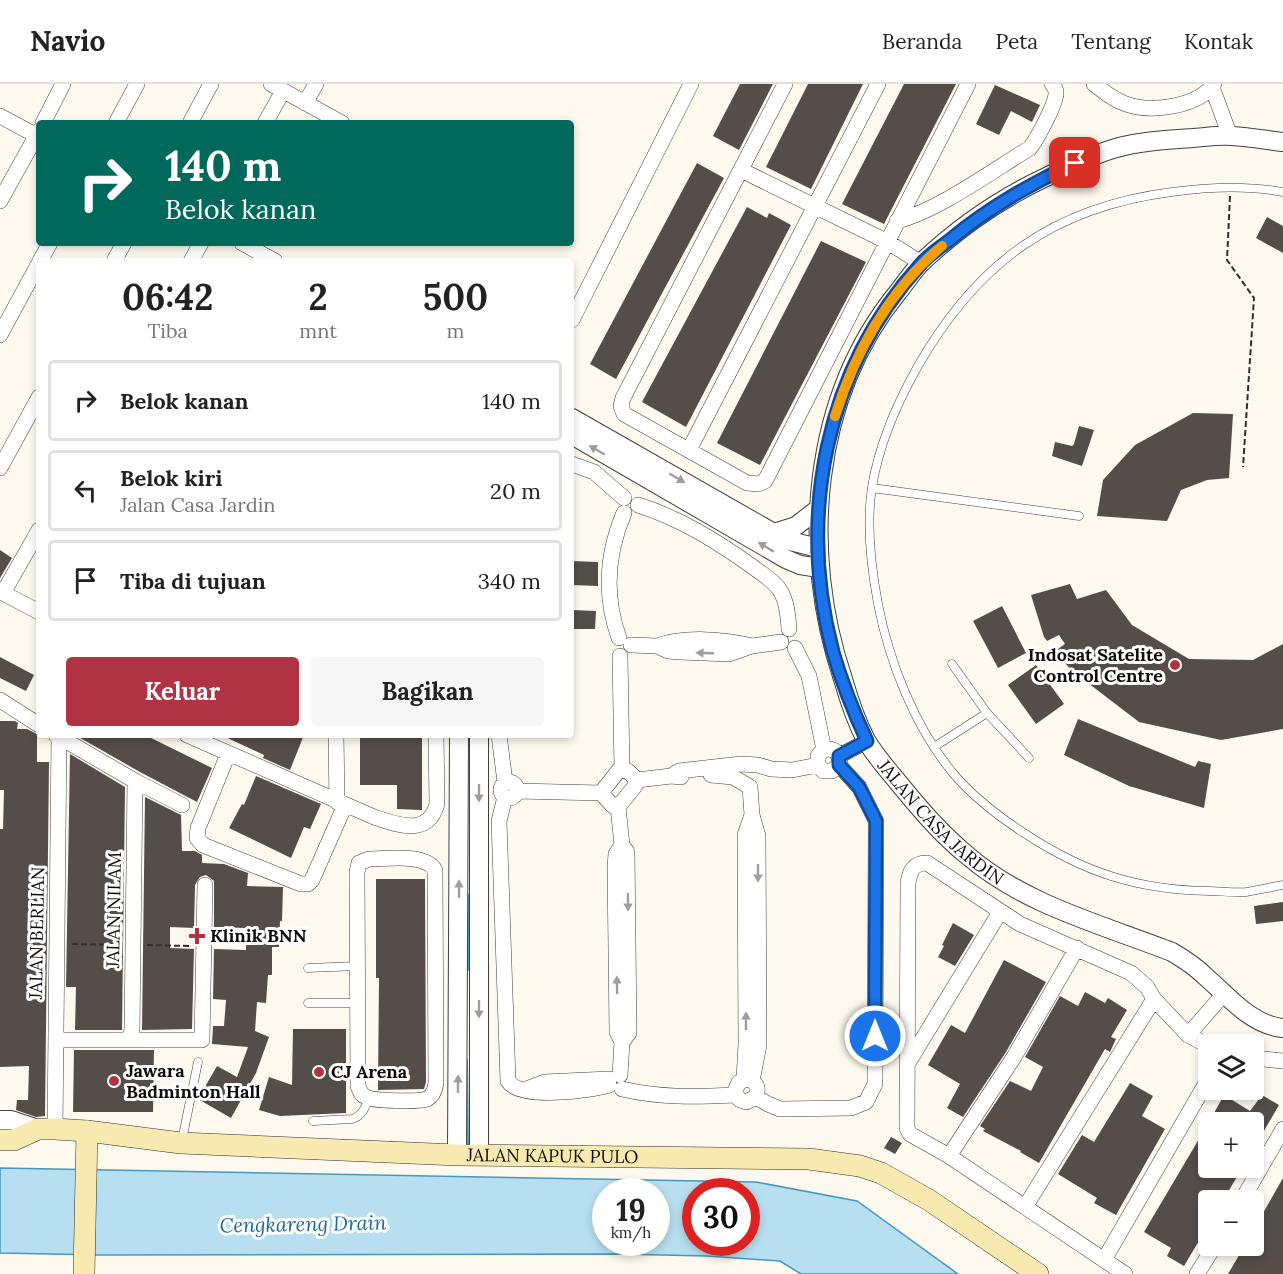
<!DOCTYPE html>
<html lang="id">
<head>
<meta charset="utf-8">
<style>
  body { margin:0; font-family:Lora,serif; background:#f6f6f6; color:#222; height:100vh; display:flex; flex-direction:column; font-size:22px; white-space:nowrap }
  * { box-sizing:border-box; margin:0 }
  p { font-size:20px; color:#767676 }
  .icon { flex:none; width:33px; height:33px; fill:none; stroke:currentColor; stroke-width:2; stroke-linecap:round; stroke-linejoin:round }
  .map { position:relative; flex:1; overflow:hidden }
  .side { position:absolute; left:36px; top:174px; width:538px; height:480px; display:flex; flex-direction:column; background:#fff; border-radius:6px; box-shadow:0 3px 9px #0003 }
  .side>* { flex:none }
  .banner { position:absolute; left:36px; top:36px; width:538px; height:126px; border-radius:6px; box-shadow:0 3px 9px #0003; background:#00695c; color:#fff; overflow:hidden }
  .tools { position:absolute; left:1198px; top:950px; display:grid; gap:12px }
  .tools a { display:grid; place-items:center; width:66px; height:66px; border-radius:6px; background:#fff; box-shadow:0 3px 9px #0003; font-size:30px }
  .speed { position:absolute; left:592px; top:1094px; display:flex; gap:12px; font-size:30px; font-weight:700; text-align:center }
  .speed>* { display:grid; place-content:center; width:78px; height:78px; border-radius:50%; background:#fff; box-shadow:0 3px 9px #0003; line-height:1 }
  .speed small { font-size:15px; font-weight:400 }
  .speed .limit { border:9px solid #d22; background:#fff; color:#111 }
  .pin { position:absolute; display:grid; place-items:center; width:51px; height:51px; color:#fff; margin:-26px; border-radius:12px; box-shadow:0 3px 9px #0006 }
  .me { position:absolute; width:66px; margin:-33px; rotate:0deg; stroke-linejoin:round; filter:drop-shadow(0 0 4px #0008) }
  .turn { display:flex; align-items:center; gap:21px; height:126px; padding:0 30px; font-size:27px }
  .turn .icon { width:78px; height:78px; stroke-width:2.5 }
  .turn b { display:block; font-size:42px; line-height:51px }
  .eta { display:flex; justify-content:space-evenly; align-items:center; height:102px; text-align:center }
  .eta b { font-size:36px; font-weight:700; line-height:42px }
  .primary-button { display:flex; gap:12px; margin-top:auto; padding:12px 30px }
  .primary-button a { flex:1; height:69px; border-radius:6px; background:#af3342; color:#fff; font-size:24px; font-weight:700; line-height:69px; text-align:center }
  .primary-button a+a { background:#f6f6f6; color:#222 }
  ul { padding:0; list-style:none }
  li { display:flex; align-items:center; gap:18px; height:81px; margin:0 12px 9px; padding:0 18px; border:3px solid #e0e0e0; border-radius:6px }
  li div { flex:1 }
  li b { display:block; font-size:22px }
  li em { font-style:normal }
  header { display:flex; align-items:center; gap:36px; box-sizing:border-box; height:84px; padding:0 30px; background:#fff; border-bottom:2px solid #e0e0e0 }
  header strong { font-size:28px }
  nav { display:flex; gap:33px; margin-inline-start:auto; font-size:21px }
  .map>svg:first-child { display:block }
  .water { fill:#b7dff0; stroke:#4698bf; stroke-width:1.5; fill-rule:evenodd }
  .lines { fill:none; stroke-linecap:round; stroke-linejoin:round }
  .stream { stroke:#4698bf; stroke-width:4 }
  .building { fill:#544d4a }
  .service-casing { stroke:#404040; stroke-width:9 }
  .minor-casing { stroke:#404040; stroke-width:16 }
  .tertiary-casing { stroke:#404040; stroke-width:20 }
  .secondary-casing { stroke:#2f2f2f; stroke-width:22 }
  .path { stroke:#2f2f2f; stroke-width:2; stroke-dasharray:6 3; stroke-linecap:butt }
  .service { stroke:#fff; stroke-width:8 }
  .minor { stroke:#fff; stroke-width:15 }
  .tertiary { stroke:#fff; stroke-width:18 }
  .secondary { stroke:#f7e9af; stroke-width:21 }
  .oneway { fill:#9e9e9e }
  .route-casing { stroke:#114b97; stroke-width:15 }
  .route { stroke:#1a73e8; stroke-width:10 }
  .slow { stroke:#f59e0b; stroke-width:10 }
  .poi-dot { fill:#af3342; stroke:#fff; stroke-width:2 }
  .labels { text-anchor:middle; stroke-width:6; stroke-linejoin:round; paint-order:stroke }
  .poi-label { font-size:18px; font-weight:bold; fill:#0d0d0d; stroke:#fff; text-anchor:start }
  .street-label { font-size:18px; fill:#0d0d0d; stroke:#fff }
  .water-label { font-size:20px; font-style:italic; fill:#226a92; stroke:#fff }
</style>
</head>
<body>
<header>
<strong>Navio</strong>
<nav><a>Beranda</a><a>Peta</a><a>Tentang</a><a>Kontak</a></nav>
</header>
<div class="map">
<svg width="1283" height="1190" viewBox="0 0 1283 1190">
  <rect width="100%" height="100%" fill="#fdf9ee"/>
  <path class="water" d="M0,1084L756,1098L857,1117L958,1190H801L780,1177L707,1172L616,1170L100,1171L0,1169ZM606,1107H657V1158H606ZM696,1107H747V1158H696Z"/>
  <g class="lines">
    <path class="stream" d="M468,885L470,811
      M466,976L467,1060"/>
  </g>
  <path class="building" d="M740,0H773L739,66L713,52Z
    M808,0H863L811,105L766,83Z
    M904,0H956L884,140L842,120Z
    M995,1L1040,21L1032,38L1011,27L999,51L976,40Z
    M697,79L724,94L616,295L590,280Z
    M747,123L767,134L769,129L791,141L686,343L642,318Z
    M1267,133L1283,142V169L1256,154Z
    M821,157L866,178L760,381L717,359Z
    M1193,329L1233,330L1229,394L1207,396L1181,406L1167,437L1097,432L1103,396L1135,361Z
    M1079,342L1094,346L1082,382L1052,372L1055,358L1072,362L1074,360Z
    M0,466L12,474L0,494Z
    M572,477L598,478V502L572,501Z
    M1070,500L1077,515L1106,506L1132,541L1189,575L1253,576L1283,560V645L1221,656L1139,638L1071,586L1055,567L1065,560L1059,551L1047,557L1044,553L1031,511Z
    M1002,522L1026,569L998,584L973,537Z
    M572,526L596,527L595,545H572Z
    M0,573L34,591L26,607L0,594Z
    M1036,581L1064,620L1036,640L1008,601Z
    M1078,635L1195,683L1198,677L1211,680L1204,724L1129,702L1064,671Z
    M0,637H15L18,639L17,645H27L37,650V678H49L45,1032L36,1033L16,1026L17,1016H28L29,982L0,983V745H3L4,706H0Z
    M75,651H145L212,684L197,718L140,688Z
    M221,651H304L290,686L263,674L264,671Z
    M360,651H422V726L397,725V701H360Z
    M70,670L125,703L122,946H75L76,903H66Z
    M256,692L321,720L310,745L304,743L291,774L229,744L242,720L244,721Z
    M145,713L181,731L182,767H195L202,771V779L224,780L248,789L247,802L283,803L282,837H280L279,863H272V891H268L266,919L257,918L255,947L269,953L256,989L231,1034L198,1015L217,982L237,993L248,963L212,960L213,942H224L226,916L213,915L214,865L246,866V844L214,843V797L206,791L200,793L195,801L194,844L170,843V864L194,865L192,945L142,946Z
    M376,795H425L426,998L424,1005L378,1006L379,894H376Z
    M1283,818V837L1256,840L1254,822Z
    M953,839L974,851L955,882L938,873L944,862L942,861Z
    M1004,876L1046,898L1006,968L963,1033L947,1024L960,1000L928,981L951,941L965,949Z
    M1085,908L1105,919L1108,914L1127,926L1111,953L1116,955L1110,968L1105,965L1039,1079L1020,1068L1021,1067L983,1047L985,1045L980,1042L1010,997L1031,1007L1043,983L1025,973L1060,912L1078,922Z
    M293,945H346V1029L280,1032L259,1026L269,993L292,1001Z
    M74,966H154L153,1028H73Z
    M1130,999L1153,1012L1142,1032L1165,1045L1116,1131L1094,1119L1097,1114L1058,1090L1082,1051L1094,1058Z
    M1224,1011L1250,1027L1262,1011L1279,1021L1254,1064V1038H1209Z
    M1209,1038V1083H1243L1223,1116H1209V1140L1184,1182L1167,1172L1171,1164L1144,1148Z
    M891,1053L902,1059L895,1070L884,1064Z
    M1283,1094V1190H1228L1245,1161H1254V1145Z"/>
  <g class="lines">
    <g class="service-casing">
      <path id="service" d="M1283,108C1246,101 1209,103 1172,108C1053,123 977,179 918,282C897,319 879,361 872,403C866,442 871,483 878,520C889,577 915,644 953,689C972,712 998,732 1024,749C1083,788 1137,806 1209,807C1221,807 1234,809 1246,808C1259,806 1271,803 1283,801
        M872,404L1079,432
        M952,580L987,629
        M934,663L987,629L1029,674
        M308,884L357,882
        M308,919H357
        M313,1037L352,1035C362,1032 365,1024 369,1014
        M182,1056L198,978"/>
    </g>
    <g class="minor-casing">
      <path id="minor" d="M271,0L342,39
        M785,0L623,314L621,322L624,330L747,399L758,400L765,397L968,0
        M1094,0C1104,8 1114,16 1126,20C1151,29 1198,23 1214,0
        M1212,3L1230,52
        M305,19L316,0
        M0,32L39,53
        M43,39L63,0
        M116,39L137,0
        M190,39L211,0
        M265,39L283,7
        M741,86L888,158L921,179
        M0,117L39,47
        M897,137C939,126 992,87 1030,64C1037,55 1056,20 1056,9C1056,4 1055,4 1052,0
        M242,159L275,177
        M40,177L50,159
        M114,177L124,159
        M191,177L201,159
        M572,236L691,0
        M0,251L39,179
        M689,366L878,0
        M572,380L594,388L624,414
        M0,384L39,313
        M638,421C680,434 718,458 753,483C763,491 775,497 781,508C787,519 788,532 789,545
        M39,446L3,509L39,528
        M619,554C604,512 607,469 624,429
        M631,561L657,562L668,567L680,568L729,570L752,562L781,558
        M657,562C684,552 725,555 752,562
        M795,564L809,592L824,666
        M620,572L622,685
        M0,616L39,641
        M56,651L135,697L182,721
        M187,651L374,733C398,741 428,753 437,720L436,651
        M336,651L337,718
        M499,651L505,698
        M228,670L198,744L197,754L203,761L301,800H308L312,796L345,721
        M839,672L867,657
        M619,686L628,687L637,696L635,702L618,723L613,722L601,709Z
        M711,691L733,693L750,703
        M671,692L679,687L741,680L758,681L771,685L792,686L818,681
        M637,696L671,692L681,693
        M501 706a8 8 0 1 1 16 0a8 8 0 1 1-16 0Z
        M750,703L752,731L758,752L759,961L752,997
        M517,707L601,709
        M505,713L499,737L508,997C519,1016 589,1007 609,1001
        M618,723L622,761L627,768L629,949L622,958
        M369,775C387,775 425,769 435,786L436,999C435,1006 433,1012 427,1015C419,1018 373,1017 366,1013C361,1011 360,1007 358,1002L357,788L359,779Z
        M1188,951L1223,911
        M56,956H202L205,801
        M129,956L132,946L135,697
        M1254,974L1283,977
        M908,979L1000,828
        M620,991L622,958L617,948L615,783L616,770L622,761
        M744,995L746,960L745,751L752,731
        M529,1004L545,998L609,995
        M622,1005C661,1014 696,1013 736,1011L740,1016L746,1018L756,1013C759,1004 757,998 748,995L739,998L735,1007L736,1011
        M756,1013L768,1020L780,1025L851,1024L866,1018L875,1000L876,737L859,703L839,681L840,677L837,668C829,663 823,664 818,672V681L823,687H832L839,681
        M55,1045L59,653
        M949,1072L1014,973L1077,864
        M1242,1116L1283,1045
        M1025,1123L1154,915
        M1104,1176L1209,994
        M1125,1190L949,1072L910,1050L907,1044L908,799C910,787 913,779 927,779L1020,840L1131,889L1147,903L1154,915L1188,951L1209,962
        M1197,1190L1215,1161"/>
    </g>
    <g class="tertiary-casing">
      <g id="tertiary">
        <path id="s1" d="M1283,58C1266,56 1249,53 1232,52C1219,51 1206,53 1193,54C1167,56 1141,57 1116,64C1091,71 1067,83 1044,94C1000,115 958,144 922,178C913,187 906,198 898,208C811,315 800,468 843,595C849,616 856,637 866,656C874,670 886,684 897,697C919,724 941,750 968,772C1025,821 1103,841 1172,868C1184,875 1196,883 1206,893C1228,912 1251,941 1283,944"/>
        <path d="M572,334L786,456L818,464"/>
        <path d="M572,351L786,475L800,481L819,484"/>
        <path d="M774,449L796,442L818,425"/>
        <path d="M479,651V1072"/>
        <path d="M0,1036H11L38,1045"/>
        <path d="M457,1071L459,651"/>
      </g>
    </g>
    <g class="secondary-casing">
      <g id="secondary">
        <path id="s2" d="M0,1056H14L38,1045H55L87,1047L181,1059L457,1071L809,1075L860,1082L881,1089L929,1116L1038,1190"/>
        <path d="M84,1190L87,1047"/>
      </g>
    </g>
    <path class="path" d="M1230,112L1227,176L1254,214L1243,383
      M72,860L120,861
      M147,861L189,862"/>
    <use href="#service" class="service"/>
    <use href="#minor" class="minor"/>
    <use href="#tertiary" class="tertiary"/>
    <use href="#secondary" class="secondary"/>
  </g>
  <defs><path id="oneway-solid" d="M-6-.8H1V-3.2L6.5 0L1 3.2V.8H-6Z" transform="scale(1.5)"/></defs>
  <g class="oneway">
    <use href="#oneway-solid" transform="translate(597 366) rotate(-150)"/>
    <use href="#oneway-solid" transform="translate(677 394) rotate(30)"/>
    <use href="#oneway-solid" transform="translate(766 463) rotate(-149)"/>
    <use href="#oneway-solid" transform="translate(705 569) rotate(-178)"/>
    <use href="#oneway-solid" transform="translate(479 709) rotate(90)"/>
    <use href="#oneway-solid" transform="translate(758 789) rotate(90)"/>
    <use href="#oneway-solid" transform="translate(459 805) rotate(-90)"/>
    <use href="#oneway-solid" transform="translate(628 818) rotate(89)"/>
    <use href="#oneway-solid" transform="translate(617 901) rotate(-91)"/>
    <use href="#oneway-solid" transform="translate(479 925) rotate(90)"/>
    <use href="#oneway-solid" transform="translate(746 937) rotate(-90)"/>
    <use href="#oneway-solid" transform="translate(458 1000) rotate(-90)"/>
  </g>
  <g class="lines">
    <g class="route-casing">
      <path id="route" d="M875,952L876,737L859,703L839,681V672L867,657C854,629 842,599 833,568C797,432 825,286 920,181C928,171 941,163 951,155C990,123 1029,101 1075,79"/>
    </g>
    <use href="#route" class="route"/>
    <path class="slow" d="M835,332C856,266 889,206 942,162"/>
  </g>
  <g class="poi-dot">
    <circle cx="1175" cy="581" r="6"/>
    <path d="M194 843h6v6h6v6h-6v6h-6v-6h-6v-6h6z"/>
    <circle cx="319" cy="988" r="6"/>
    <circle cx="114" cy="997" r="6"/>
  </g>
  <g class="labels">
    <g class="poi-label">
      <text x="1163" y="577" text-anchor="end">Indosat Satelite<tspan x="1163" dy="21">Control Centre</tspan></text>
      <text x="210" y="858">Klinik BNN</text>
      <text x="126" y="993">Jawara<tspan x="126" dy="21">Badminton Hall</tspan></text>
      <text x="331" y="994">CJ Arena</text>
    </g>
    <g class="street-label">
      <text dy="6" stroke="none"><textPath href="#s1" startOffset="1018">JALAN CASA JARDIN</textPath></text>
      <text transform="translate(114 826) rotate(-89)" y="6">JALAN NILAM</text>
      <text transform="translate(37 849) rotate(-89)" y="6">JALAN BERLIAN</text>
      <text dy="6" stroke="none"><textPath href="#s2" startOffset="556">JALAN KAPUK PULO</textPath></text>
    </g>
    <g class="water-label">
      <text transform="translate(303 1140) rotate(-1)" y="7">Cengkareng Drain</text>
    </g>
  </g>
</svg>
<div class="tools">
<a><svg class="icon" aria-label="layers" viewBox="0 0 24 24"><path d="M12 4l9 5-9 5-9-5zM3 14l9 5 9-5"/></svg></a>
<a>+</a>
<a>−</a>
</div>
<div class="speed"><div>19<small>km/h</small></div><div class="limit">30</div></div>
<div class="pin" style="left:1075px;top:79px;background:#d93025"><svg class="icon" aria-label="arrive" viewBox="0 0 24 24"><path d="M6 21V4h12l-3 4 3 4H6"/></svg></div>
<svg class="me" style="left:875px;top:952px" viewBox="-20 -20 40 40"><circle r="17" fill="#1a73e8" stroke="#fff" stroke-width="3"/><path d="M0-11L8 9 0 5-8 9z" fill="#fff"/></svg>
<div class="banner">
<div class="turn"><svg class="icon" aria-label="right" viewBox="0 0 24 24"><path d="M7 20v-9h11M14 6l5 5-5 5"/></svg><div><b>140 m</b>Belok kanan</div></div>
</div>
<section class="side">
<div class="eta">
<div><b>06:42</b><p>Tiba</p></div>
<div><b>2</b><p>mnt</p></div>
<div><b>500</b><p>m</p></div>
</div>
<ul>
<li><svg class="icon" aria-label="right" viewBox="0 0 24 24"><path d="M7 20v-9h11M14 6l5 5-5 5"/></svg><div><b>Belok kanan</b></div><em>140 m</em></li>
<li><svg class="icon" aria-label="left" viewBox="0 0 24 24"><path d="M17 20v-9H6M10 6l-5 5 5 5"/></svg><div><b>Belok kiri</b><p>Jalan Casa Jardin</p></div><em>20 m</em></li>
<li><svg class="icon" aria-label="arrive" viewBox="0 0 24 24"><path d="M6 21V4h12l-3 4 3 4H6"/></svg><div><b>Tiba di tujuan</b></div><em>340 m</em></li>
</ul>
<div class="primary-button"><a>Keluar</a><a>Bagikan</a></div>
</section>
</div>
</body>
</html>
